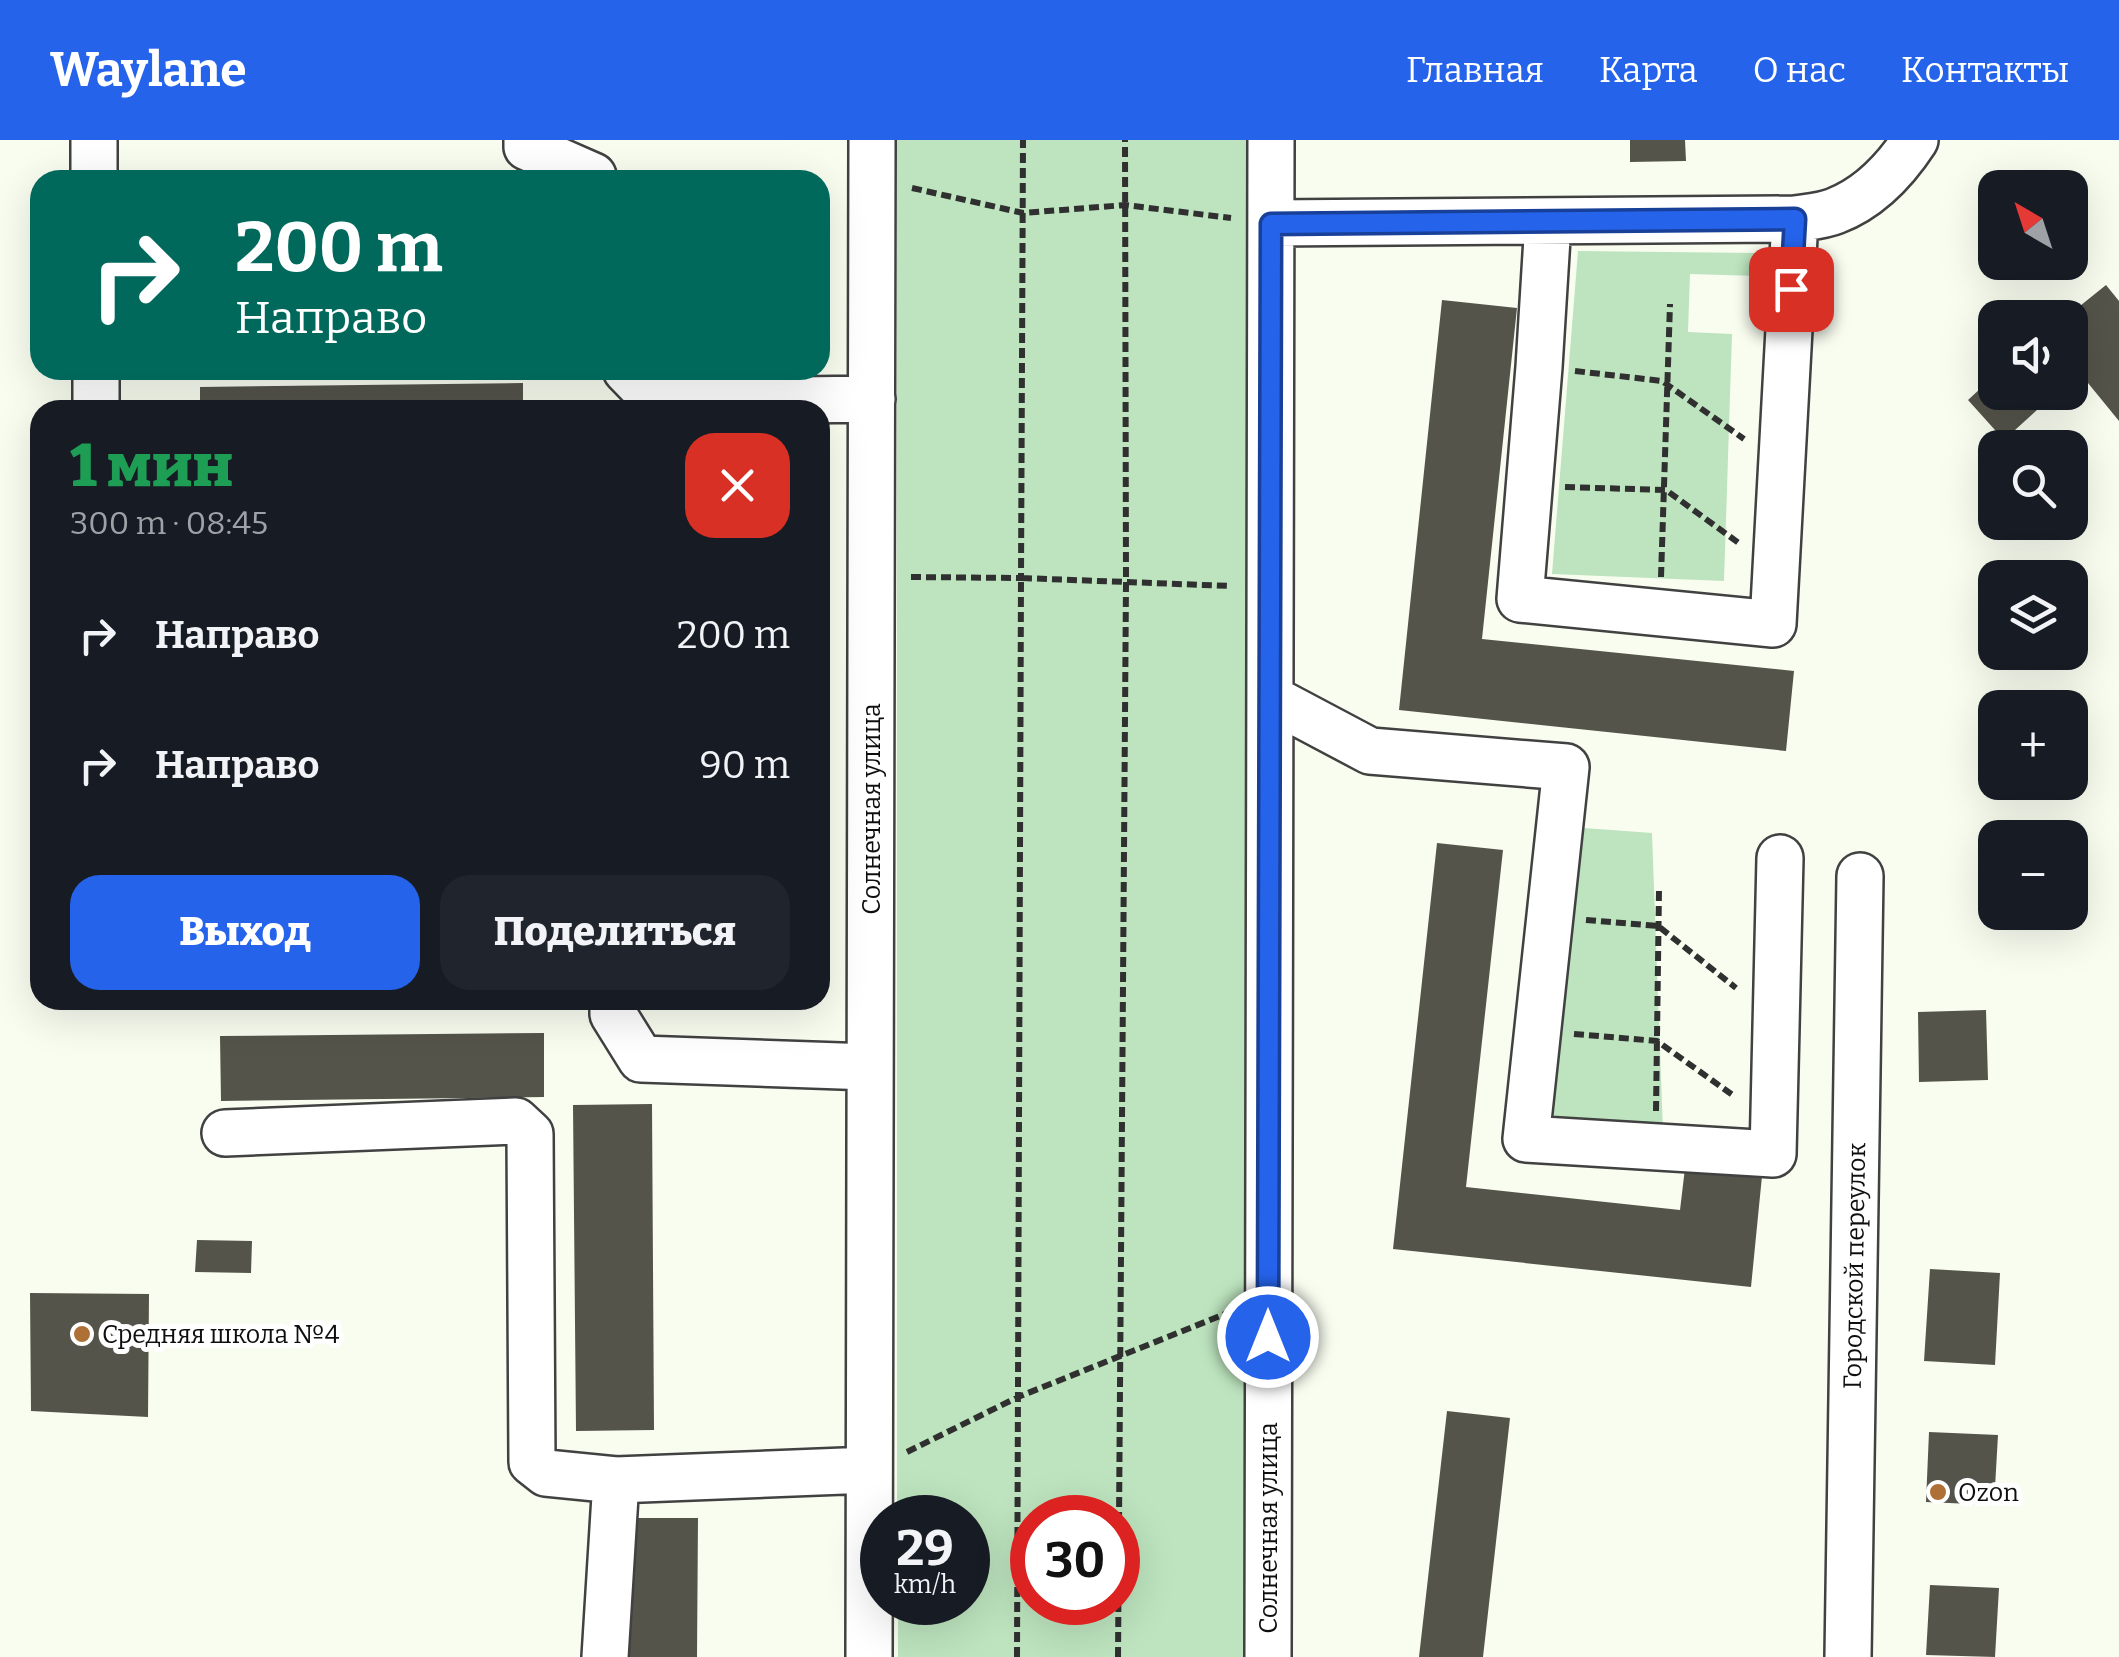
<!DOCTYPE html>
<html lang="ru">
<head>
<meta charset="utf-8">
<style>
  body { margin:0; font-family:Bitter,serif; background:#20242c; color:#f1f3f6; height:100vh; display:flex; flex-direction:column; font-size:38px; white-space:nowrap }
  * { box-sizing:border-box; margin:0 }
  p { font-size:32px; color:#9ea1a6 }
  .icon { flex:none; width:55px; height:55px; fill:none; stroke:currentColor; stroke-width:2; stroke-linecap:round; stroke-linejoin:round }
  .map { position:relative; flex:1; overflow:hidden }
  .panel { position:absolute; left:30px; top:260px; width:800px; height:610px; display:flex; flex-direction:column; background:#171b24; border-radius:30px; box-shadow:0 10px 40px #0002 }
  .panel>* { flex:none }
  .hud { position:absolute; left:30px; top:30px; width:800px; height:210px; border-radius:30px; box-shadow:0 10px 40px #0002; background:#00695c; color:#fff; overflow:hidden }
  .needle { width:65px; rotate:321deg }
  .buttons { position:absolute; left:1978px; top:30px; display:grid; gap:20px }
  .buttons a { display:grid; place-items:center; width:110px; height:110px; border-radius:20px; background:#171b24; box-shadow:0 10px 40px #0002; font-size:50px }
  .speed { position:absolute; left:860px; top:1355px; display:flex; gap:20px; font-size:50px; font-weight:700; text-align:center }
  .speed>* { display:grid; place-content:center; width:130px; height:130px; border-radius:50%; background:#171b24; box-shadow:0 10px 40px #0002; line-height:1 }
  .speed small { font-size:25px; font-weight:400 }
  .speed .limit { border:15px solid #d22; background:#fff; color:#111 }
  .pin { position:absolute; display:grid; place-items:center; width:85px; height:85px; color:#fff; margin:-42px; border-radius:20px; box-shadow:0 5px 15px #0006 }
  .me { position:absolute; width:110px; margin:-55px; rotate:0deg; stroke-linejoin:round; filter:drop-shadow(0 0 8px #0008) }
  .turn { display:flex; align-items:center; gap:35px; height:210px; padding:0 40px; font-size:45px }
  .turn .icon { width:130px; height:130px; stroke-width:2.5 }
  .turn b { display:block; font-size:70px; line-height:85px }
  .round { display:grid; place-items:center; flex:none; width:105px; height:105px; border-radius:30px; background:#20242c }
  .headline { display:flex; align-items:center; justify-content:space-between; height:170px; padding:0 40px }
  h1 { font-size:60px; font-weight:800; line-height:75px; color:#1e9e55 }
  .primary-button { display:flex; gap:20px; margin-top:auto; padding:20px 40px }
  .primary-button a { flex:1; height:115px; border-radius:30px; background:#2563eb; color:#fff; font-size:40px; font-weight:800; line-height:115px; text-align:center }
  .primary-button a+a { background:#20242c; color:#f1f3f6 }
  ul { padding:0; list-style:none }
  li { display:flex; align-items:center; gap:30px; height:130px; padding:0 40px }
  li div { flex:1 }
  li b { display:block; font-size:38px }
  li em { font-style:normal }
  header { display:flex; align-items:center; gap:60px; box-sizing:border-box; height:140px; padding:0 50px; background:#2563eb; color:#fff }
  header strong { font-size:48px }
  nav { display:flex; gap:55px; margin-inline-start:auto; font-size:35px }
  .map>svg:first-child { display:block }
  .green { fill:#bde4be; fill-rule:evenodd }
  .building { fill:#55544b }
  .lines { fill:none; stroke-linecap:round; stroke-linejoin:round }
  .minor-casing { stroke:#414141; stroke-width:50 }
  .path { stroke:#303030; stroke-width:6; stroke-dasharray:10 5; stroke-linecap:butt }
  .minor { stroke:#fff; stroke-width:45 }
  .route-casing { stroke:#184099; stroke-width:25 }
  .route { stroke:#2563eb; stroke-width:18 }
  .poi-dot { fill:#ae7035; stroke:#fff; stroke-width:4 }
  .labels { text-anchor:middle; stroke-width:10; stroke-linejoin:round; paint-order:stroke }
  .street-label { font-size:25px; fill:#0e0e0e; stroke:#fff }
  .poi-label { font-size:25px; fill:#0e0e0e; stroke:#fff; text-anchor:start }
</style>
</head>
<body>
<header>
<strong>Waylane</strong>
<nav><a>Главная</a><a>Карта</a><a>О нас</a><a>Контакты</a></nav>
</header>
<div class="map">
<svg width="2119" height="1517" viewBox="0 0 2119 1517">
  <rect width="100%" height="100%" fill="#f9fdf0"/>
  <path class="green" d="M897,0H1249L1245,1517H898V1463L968,1462V1378L897,1377ZM1032,1378H1118V1462H1032Z
    M1578,111L1757,113V136L1690,134L1688,192L1732,194L1724,441L1552,434Z
    M1584,688L1652,693L1663,992L1551,979Z"/>
  <path class="building" d="M1630,0H1685L1686,21L1630,22Z
    M2106,145L2119,161V281L2070,221V178H2065Z
    M1442,160L1517,168L1482,499L1794,531L1786,611L1399,570Z
    M1995,235V252H2041L2048,260L2004,300L1968,260Z
    M523,243V270H200V247Z
    M1437,703L1503,710L1466,1047L1680,1070L1685,1028L1762,1036L1751,1147L1393,1109Z
    M1986,870L1988,940L1919,942L1918,872Z
    M544,893V957L221,961L220,896Z
    M652,964L654,1290L576,1291L573,965Z
    M197,1100L252,1101L251,1133L195,1132Z
    M1930,1129L2000,1133L1995,1225L1924,1221Z
    M30,1153L149,1154L148,1277L31,1271Z
    M1447,1271L1510,1278L1483,1517H1419Z
    M1929,1292L1998,1295L1994,1365L1926,1362Z
    M628,1378H698L697,1517H627Z
    M1930,1445L1999,1448L1995,1517L1926,1515Z"/>
  <g class="lines">
    <g class="minor-casing">
      <path id="minor" d="M94,0V40
        M527,0V7L593,36V40
        M1548,82L1539,227L1520,459L1773,484L1795,79
        M1271,83L1795,79C1808,77 1823,76 1835,71C1869,58 1896,29 1915,0
        M96,230V270
        M626,230L657,262L872,259
        M1270,558L1370,611L1566,627L1526,999L1773,1014L1780,718
        M613,860V874L641,919L870,927
        M225,993L516,981L530,994L532,1322L546,1333L616,1340L869,1330
        M605,1517L616,1340
        M869,1517L872,0
        M1268,1517L1271,0
        M1848,1517L1860,736"/>
    </g>
    <path class="path" d="M912,48L1023,73L1125,65L1231,78
      M1575,231L1662,241L1744,299
      M1565,347L1666,350L1740,404
      M911,437L1021,438L1023,0
      M1661,437L1670,164
      M1586,780L1658,786L1736,848
      M1574,894L1657,901L1734,956
      M1656,971L1659,749
      M907,1312L1018,1257L1230,1172
      M1017,1517L1021,438L1231,446
      M1118,1517L1126,442L1125,0"/>
    <use href="#minor" class="minor"/>
  </g>
  <g class="lines">
    <g class="route-casing">
      <path id="route" d="M1268,1197L1271,84L1795,79L1791,149"/>
    </g>
    <use href="#route" class="route"/>
  </g>
  <g class="poi-dot">
    <circle cx="82" cy="1194" r="10"/>
    <circle cx="1938" cy="1352" r="10"/>
  </g>
  <g class="labels">
    <g class="street-label">
      <text transform="translate(871 669) rotate(-90)" y="9">Солнечная улица</text>
      <text transform="translate(1854 1126) rotate(-89)" y="9">Городской переулок</text>
      <text transform="translate(1268 1388) rotate(-90)" y="9">Солнечная улица</text>
    </g>
    <g class="poi-label">
      <text x="102" y="1203">Средняя школа №4</text>
      <text x="1958" y="1361">Ozon</text>
    </g>
  </g>
</svg>
<div class="buttons">
<a><svg class="needle" viewBox="-14 -14 28 28"><path d="M0-13l5 13h-10z" fill="#e53935"/><path d="M0 13l5-13h-10z" fill="#9ea1a6"/></svg></a>
<a><svg class="icon" aria-label="sound" viewBox="0 0 24 24"><path d="M4 9h4l5-4v14l-5-4H4zM17 9q2 3 0 6"/></svg></a>
<a><svg class="icon" aria-label="search" viewBox="0 0 24 24"><circle cx="10" cy="10" r="6"/><path d="M15 15l6 6"/></svg></a>
<a><svg class="icon" aria-label="layers" viewBox="0 0 24 24"><path d="M12 4l9 5-9 5-9-5zM3 14l9 5 9-5"/></svg></a>
<a>+</a>
<a>−</a>
</div>
<div class="speed"><div>29<small>km/h</small></div><div class="limit">30</div></div>
<div class="pin" style="left:1791px;top:149px;background:#d93025"><svg class="icon" aria-label="arrive" viewBox="0 0 24 24"><path d="M6 21V4h12l-3 4 3 4H6"/></svg></div>
<svg class="me" style="left:1268px;top:1197px" viewBox="-20 -20 40 40"><circle r="17" fill="#2563eb" stroke="#fff" stroke-width="3"/><path d="M0-11L8 9 0 5-8 9z" fill="#fff"/></svg>
<div class="hud">
<div class="turn"><svg class="icon" aria-label="right" viewBox="0 0 24 24"><path d="M7 20v-9h11M14 6l5 5-5 5"/></svg><div><b>200 m</b>Направо</div></div>
</div>
<section class="panel">
<div class="headline"><div><h1>1 мин</h1><p>300 m · 08:45</p></div><a class="round" style="background:#d93025;color:#fff"><svg class="icon" aria-label="close" viewBox="0 0 24 24"><path d="M6 6l12 12M18 6L6 18"/></svg></a></div>
<ul>
<li><svg class="icon" aria-label="right" viewBox="0 0 24 24"><path d="M7 20v-9h11M14 6l5 5-5 5"/></svg><div><b>Направо</b></div><em>200 m</em></li>
<li><svg class="icon" aria-label="right" viewBox="0 0 24 24"><path d="M7 20v-9h11M14 6l5 5-5 5"/></svg><div><b>Направо</b></div><em>90 m</em></li>
</ul>
<div class="primary-button"><a>Выход</a><a>Поделиться</a></div>
</section>
</div>
</body>
</html>
